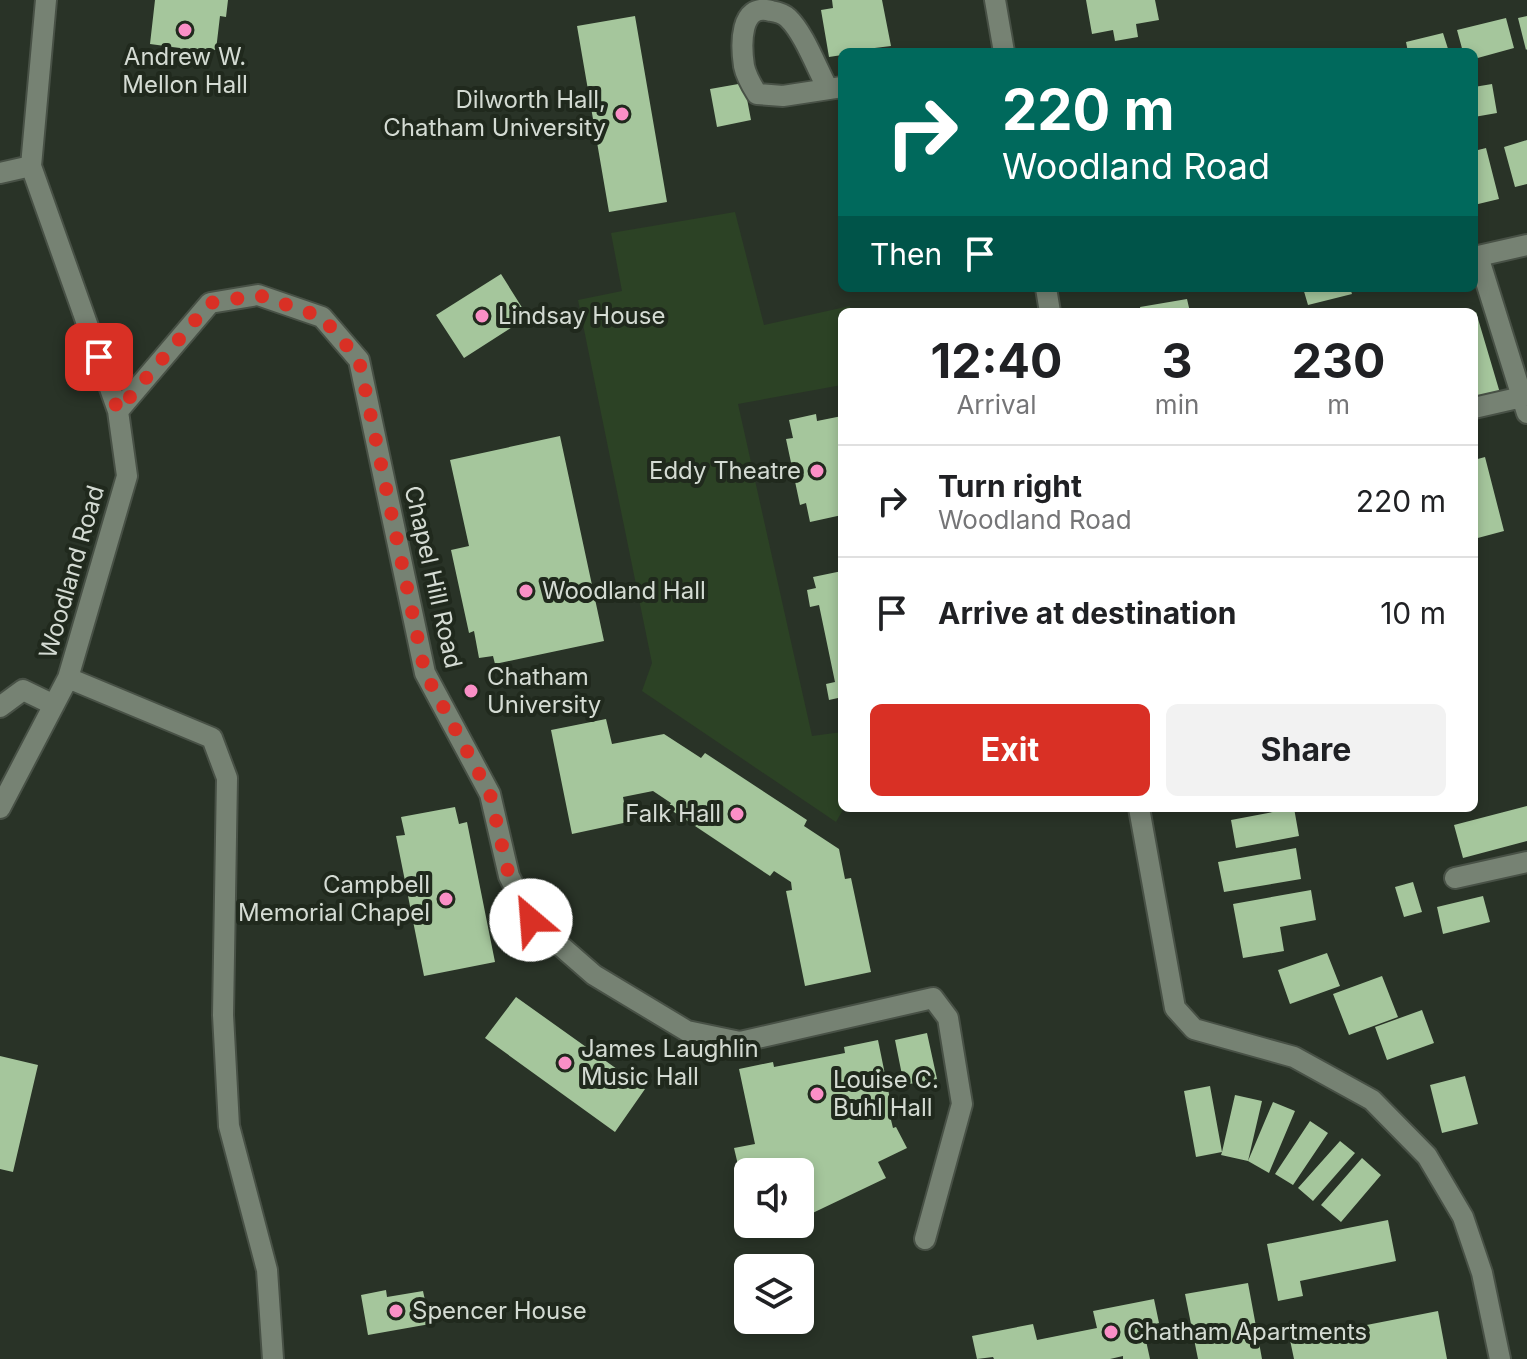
<!DOCTYPE html>
<html lang="en">
<head>
<meta charset="utf-8">
<style>
  body { margin:0; font-family:Inter,sans-serif; background:#f2f2f2; color:#202124; height:100vh; display:flex; flex-direction:column; font-size:30px; white-space:nowrap }
  * { box-sizing:border-box; margin:0 }
  p { font-size:26px; color:#757577 }
  .icon { flex:none; width:44px; height:44px; fill:none; stroke:currentColor; stroke-width:2; stroke-linecap:round; stroke-linejoin:round }
  .map { position:relative; flex:1; overflow:hidden }
  .panel { position:absolute; left:838px; top:308px; width:640px; height:504px; display:flex; flex-direction:column; background:#fff; border-radius:12px; box-shadow:0 4px 12px #0003 }
  .panel>* { flex:none }
  .banner { position:absolute; left:838px; top:48px; width:640px; height:244px; border-radius:12px; box-shadow:0 4px 12px #0003; background:#00695c; color:#fff; overflow:hidden }
  .tools { position:absolute; left:734px; top:1158px; display:grid; gap:16px }
  .tools a { display:grid; place-items:center; width:80px; height:80px; border-radius:12px; background:#fff; box-shadow:0 4px 12px #0003; font-size:40px }
  .pin { position:absolute; display:grid; place-items:center; width:68px; height:68px; color:#fff; margin:-34px; border-radius:16px; box-shadow:0 4px 12px #0006 }
  .me { position:absolute; width:88px; margin:-44px; rotate:333deg; stroke-linejoin:round; filter:drop-shadow(0 0 6px #0008) }
  .turn { display:flex; align-items:center; gap:28px; height:168px; padding:0 32px; font-size:36px }
  .turn .icon { width:104px; height:104px; stroke-width:2.5 }
  .turn b { display:block; font-size:56px; line-height:68px }
  .then { display:flex; align-items:center; height:76px; padding:0 32px; background:#0003; gap:16px; font-size:30px }
  .eta { display:flex; justify-content:space-evenly; align-items:center; height:136px; text-align:center }
  .eta b { font-size:48px; font-weight:700; line-height:56px }
  .cta { display:flex; gap:16px; margin-top:auto; padding:16px 32px }
  .cta a { flex:1; height:92px; border-radius:12px; background:#d93025; color:#fff; font-size:32px; font-weight:700; line-height:92px; text-align:center }
  .cta a+a { background:#f2f2f2; color:#202124 }
  ul { padding:0; list-style:none }
  li { display:flex; align-items:center; gap:24px; height:112px; padding:0 32px; border-top:2px solid #e0e0e0 }
  li div { flex:1 }
  li b { display:block; font-size:30px }
  li em { font-style:normal }
  .map>svg:first-child { display:block }
  .green { fill:#2c4225 }
  .building { fill:#a5c69c }
  .lines { fill:none; stroke-linecap:round; stroke-linejoin:round }
  .minor-casing { stroke:#485146; stroke-width:24 }
  .minor { stroke:#768273; stroke-width:20 }
  .route { stroke:#d93025; stroke-width:14; stroke-dasharray:0 25.2 }
  .poi-dot { fill:#fa8fc6; stroke:#20291d; stroke-width:3 }
  .labels { text-anchor:middle; stroke-width:8; stroke-linejoin:round; paint-order:stroke }
  .poi-label { font-size:24px; fill:#d4dbd3; stroke:#20291d; text-anchor:start }
  .street-label { font-size:24px; fill:#d4dbd3; stroke:#20291d }
</style>
</head>
<body>
<div class="map">
<svg width="1527" height="1359" viewBox="0 0 1527 1359">
  <rect width="100%" height="100%" fill="#293327"/>
  <path class="green" d="M735,212L764,325L850,306L851,312H842V385L738,404L812,736L842,732V808H844L836,822L642,691L652,663L578,300L622,291L611,233Z"/>
  <path class="building" d="M155,0H228L226,17L220,16L216,50L207,49L196,57L186,56L180,48L150,44Z
    M832,0H882L891,46L842,52V55L829,57L821,10L833,8Z
    M1086,0H1155L1159,20L1136,24L1138,37L1115,41L1113,30L1092,34Z
    M635,16L667,202L609,212L577,26Z
    M1527,16V49L1526,50L1518,18Z
    M1506,18L1514,48L1474,59V52H1463L1457,30Z
    M1443,33L1449,52H1408L1406,42Z
    M744,83L751,120L717,127L710,89Z
    M1492,84L1497,113L1474,117V87Z
    M1527,140V184L1515,187L1504,147Z
    M1486,148L1499,199L1474,205V151Z
    M501,274L528,317L464,358L436,315Z
    M1303,288H1350L1352,294L1308,305Z
    M1187,299L1190,312H1141L1140,307Z
    M1476,312L1500,393L1474,400V313Z
    M816,414L817,421L842,416V515L810,522L806,503L800,505L786,439L793,438L789,420Z
    M560,436L604,641L495,664L493,656L479,658L474,631L469,633L451,550L469,546L450,460Z
    M1485,457L1504,531L1474,539V460Z
    M842,571V709H840L838,698L829,700L826,684L835,682L819,605L810,607L807,590L816,588L813,577Z
    M606,719L612,744L664,734L701,758L705,753L807,820L804,826L839,849L845,879L851,878L871,972L805,986L786,891L792,890L791,882L774,871L770,876L668,808L671,803L653,791L623,797L628,822L572,834L551,730Z
    M1527,806V841L1463,858L1454,825Z
    M455,807L459,824L467,822L495,962L424,976L396,836L405,835L401,817Z
    M1294,808L1299,836L1236,848L1231,820Z
    M1296,848L1301,879L1224,892L1218,862Z
    M1413,882L1422,912L1404,917L1395,887Z
    M1311,890L1316,920L1280,927L1284,951L1243,958L1233,904Z
    M1483,896L1490,922L1443,934L1437,907Z
    M1327,953L1340,986L1290,1004L1278,970Z
    M1382,976L1398,1017L1349,1035L1333,994Z
    M516,997L645,1089L615,1132L485,1038Z
    M1422,1010L1434,1043L1387,1060L1375,1027Z
    M927,1033L937,1079L904,1085L895,1040Z
    M878,1040L894,1119L891,1120L893,1128L896,1127L907,1148L878,1162L886,1178L800,1219V1172H748L747,1190L741,1165H738L734,1148L755,1144L739,1069L773,1062L774,1067L845,1053L844,1047Z
    M0,1056L38,1065L13,1172L0,1169Z
    M1465,1076L1478,1124L1442,1133L1430,1085Z
    M1210,1086L1222,1152L1235,1095L1262,1101L1248,1161L1273,1102L1295,1111L1269,1173L1248,1161L1221,1155L1222,1152L1196,1157L1184,1091Z
    M1310,1121L1328,1133L1293,1185L1275,1174Z
    M1340,1141L1355,1153L1313,1201L1298,1188Z
    M1362,1158L1381,1175L1341,1222L1321,1205Z
    M1388,1220L1396,1261L1300,1281L1303,1296L1278,1301L1267,1244Z
    M763,1224H790L768,1235Z
    M1248,1283L1262,1359H1198L1185,1294Z
    M386,1290L387,1297L423,1291L430,1324L368,1335L361,1295Z
    M1154,1299L1159,1323L1143,1327L1150,1359H1123V1356L1110,1359H994L993,1357L977,1359L972,1336L1033,1324L1037,1340L1097,1328L1093,1311Z
    M1438,1311L1447,1359H1294L1290,1340Z"/>
  <g class="lines">
    <g class="minor-casing">
      <path id="minor" d="M46,0L31,166L118,411L127,476L68,678L212,738L227,778L223,1015L229,1126L267,1270L273,1359
        M995,0L1004,52
        M828,89C817,69 804,33 788,18C784,14 777,12 771,11C739,2 741,46 744,66C746,76 752,86 757,94L783,96L842,87
        M0,173L31,166
        M1478,256L1527,413
        M1474,257L1527,245
        M1046,288L1050,312
        M1474,408L1522,397
        M118,411L210,303L258,295L322,317L359,360L425,673L490,794L509,876L531,920L594,975L687,1031L740,1042L933,998L948,1018L962,1104L925,1239
        M0,707L23,690L54,705
        M0,808L68,678
        M1139,808L1175,1008L1194,1029L1294,1057L1372,1100L1427,1156L1463,1217L1482,1273L1500,1359
        M1455,878L1527,862"/>
    </g>
    <use href="#minor" class="minor"/>
  </g>
  <g class="lines">
    <path class="route" d="M99,357L118,411L210,303L258,295L322,317L359,360L425,673L490,794L509,876L531,920"/>
  </g>
  <g class="poi-dot">
    <circle cx="185" cy="30" r="8"/>
    <circle cx="622" cy="114" r="8"/>
    <circle cx="482" cy="316" r="8"/>
    <circle cx="817" cy="471" r="8"/>
    <circle cx="526" cy="591" r="8"/>
    <circle cx="471" cy="691" r="8"/>
    <circle cx="737" cy="814" r="8"/>
    <circle cx="446" cy="899" r="8"/>
    <circle cx="565" cy="1063" r="8"/>
    <circle cx="817" cy="1094" r="8"/>
    <circle cx="396" cy="1311" r="8"/>
    <circle cx="1111" cy="1332" r="8"/>
  </g>
  <g class="labels">
    <g class="poi-label">
      <text x="185" y="65" text-anchor="middle">Andrew W.<tspan x="185" dy="28">Mellon Hall</tspan></text>
      <text x="606" y="108" text-anchor="end">Dilworth Hall,<tspan x="606" dy="28">Chatham University</tspan></text>
      <text x="498" y="324">Lindsay House</text>
      <text x="801" y="479" text-anchor="end">Eddy Theatre</text>
      <text x="542" y="599">Woodland Hall</text>
      <text x="487" y="685">Chatham<tspan x="487" dy="28">University</tspan></text>
      <text x="721" y="822" text-anchor="end">Falk Hall</text>
      <text x="430" y="893" text-anchor="end">Campbell<tspan x="430" dy="28">Memorial Chapel</tspan></text>
      <text x="581" y="1057">James Laughlin<tspan x="581" dy="28">Music Hall</tspan></text>
      <text x="833" y="1088">Louise C.<tspan x="833" dy="28">Buhl Hall</tspan></text>
      <text x="412" y="1319">Spencer House</text>
      <text x="1127" y="1340">Chatham Apartments</text>
    </g>
    <g class="street-label">
      <text transform="translate(72 572) rotate(-74)" y="8">Woodland Road</text>
      <text transform="translate(433 577) rotate(77)" y="8">Chapel Hill Road</text>
    </g>
  </g>
</svg>
<div class="tools">
<a><svg class="icon" aria-label="sound" viewBox="0 0 24 24"><path d="M4 9h4l5-4v14l-5-4H4zM17 9q2 3 0 6"/></svg></a>
<a><svg class="icon" aria-label="layers" viewBox="0 0 24 24"><path d="M12 4l9 5-9 5-9-5zM3 14l9 5 9-5"/></svg></a>
</div>
<div class="pin" style="left:99px;top:357px;background:#d93025"><svg class="icon" aria-label="arrive" viewBox="0 0 24 24"><path d="M6 21V4h12l-3 4 3 4H6"/></svg></div>
<svg class="me" style="left:531px;top:920px" viewBox="-20 -20 40 40"><circle r="19" fill="#fff"/><path d="M0-13L10 11 0 6-10 11z" fill="#d93025"/></svg>
<div class="banner">
<div class="turn"><svg class="icon" aria-label="right" viewBox="0 0 24 24"><path d="M7 20v-9h11M14 6l5 5-5 5"/></svg><div><b>220 m</b>Woodland Road</div></div>
<div class="then">Then<svg class="icon" aria-label="arrive" viewBox="0 0 24 24"><path d="M6 21V4h12l-3 4 3 4H6"/></svg></div>
</div>
<section class="panel">
<div class="eta">
<div><b>12:40</b><p>Arrival</p></div>
<div><b>3</b><p>min</p></div>
<div><b>230</b><p>m</p></div>
</div>
<ul>
<li><svg class="icon" aria-label="right" viewBox="0 0 24 24"><path d="M7 20v-9h11M14 6l5 5-5 5"/></svg><div><b>Turn right</b><p>Woodland Road</p></div><em>220 m</em></li>
<li><svg class="icon" aria-label="arrive" viewBox="0 0 24 24"><path d="M6 21V4h12l-3 4 3 4H6"/></svg><div><b>Arrive at destination</b></div><em>10 m</em></li>
</ul>
<div class="cta"><a>Exit</a><a>Share</a></div>
</section>
</div>
</body>
</html>
